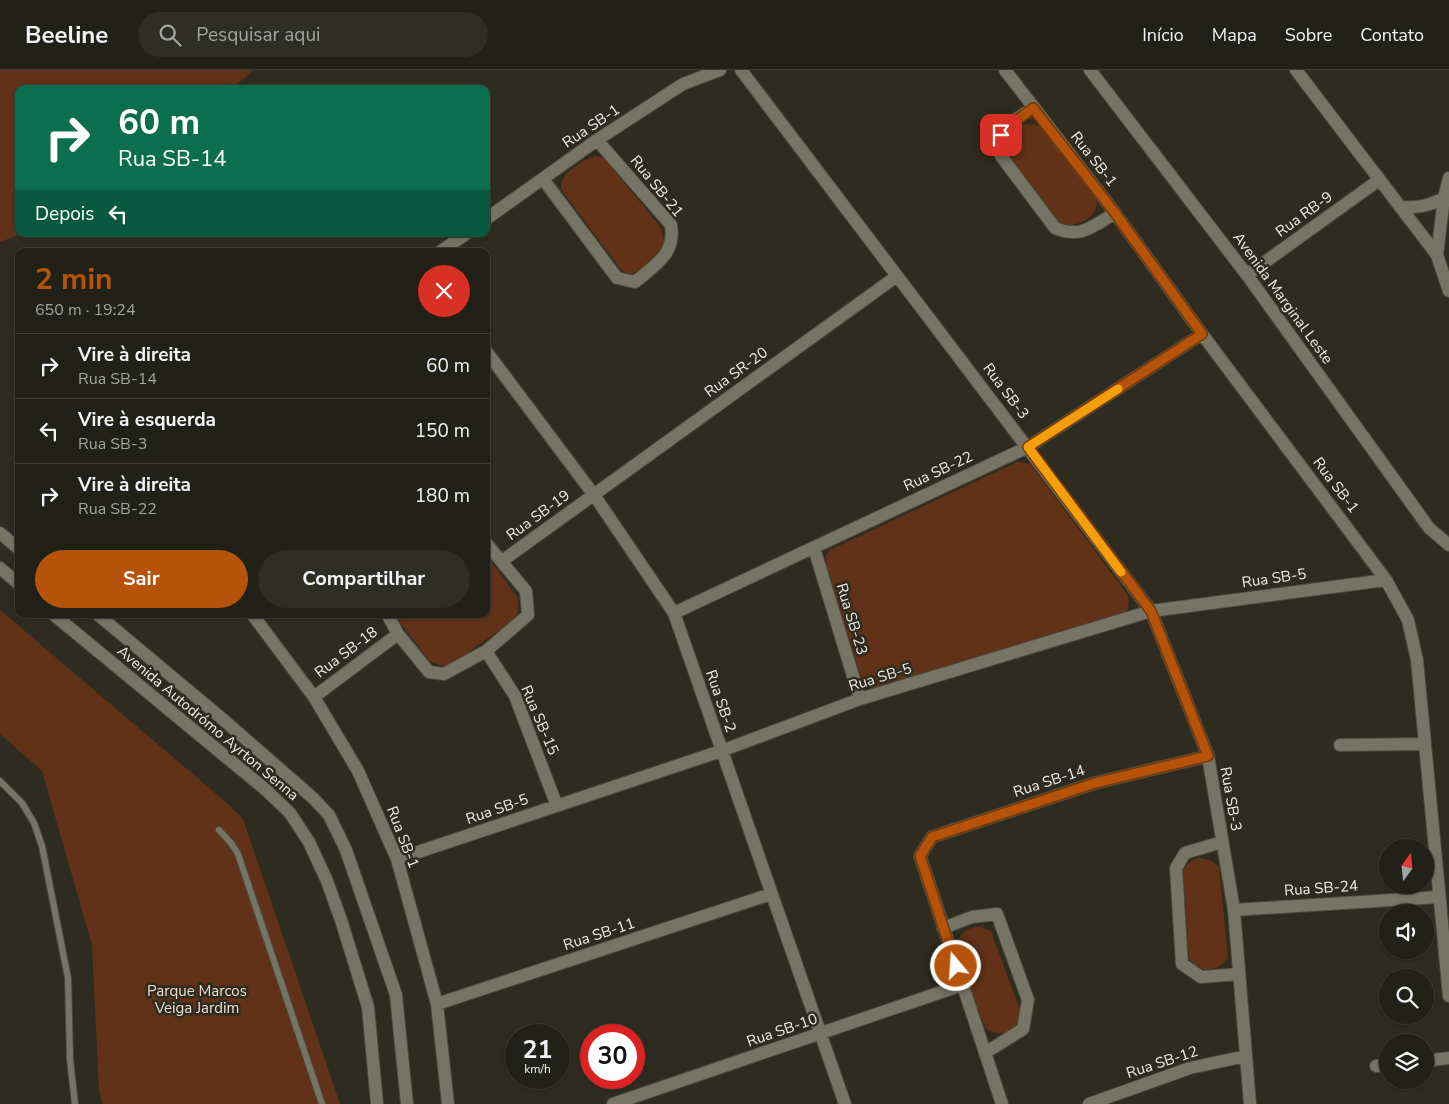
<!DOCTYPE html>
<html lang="pt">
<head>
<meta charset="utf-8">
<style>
  body { margin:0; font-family:"Nunito Sans",sans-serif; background:#2e2e25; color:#f1f3f6; height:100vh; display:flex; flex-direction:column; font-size:19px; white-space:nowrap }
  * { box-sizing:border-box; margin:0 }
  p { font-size:16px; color:#a2a3a2 }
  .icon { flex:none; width:28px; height:28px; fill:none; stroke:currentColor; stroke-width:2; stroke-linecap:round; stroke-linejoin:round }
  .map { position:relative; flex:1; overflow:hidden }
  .details { position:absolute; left:15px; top:178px; width:475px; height:370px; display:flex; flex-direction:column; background:#222118; border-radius:10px; box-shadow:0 1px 4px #0004,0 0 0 1px #3f3e37 }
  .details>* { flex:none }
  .guide { position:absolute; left:15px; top:15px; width:475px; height:152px; border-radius:10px; box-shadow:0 1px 4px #0004,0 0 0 1px #3f3e37; background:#0b6e4f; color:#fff; overflow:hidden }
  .needle { width:32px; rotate:15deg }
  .fabs { position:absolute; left:1379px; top:769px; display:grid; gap:10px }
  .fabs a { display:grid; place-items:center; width:55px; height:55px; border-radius:50%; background:#222118; box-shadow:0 1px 4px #0004,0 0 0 1px #3f3e37; font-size:25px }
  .speed { position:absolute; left:505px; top:954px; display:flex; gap:10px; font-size:25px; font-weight:700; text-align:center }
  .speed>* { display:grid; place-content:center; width:65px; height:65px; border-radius:50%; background:#222118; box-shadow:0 1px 4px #0004,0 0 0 1px #3f3e37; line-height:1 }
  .speed small { font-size:12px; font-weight:400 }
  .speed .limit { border:8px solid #d22; background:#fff; color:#111 }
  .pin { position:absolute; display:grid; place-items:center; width:42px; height:42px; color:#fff; margin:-21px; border-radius:10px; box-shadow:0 2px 8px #0006 }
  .me { position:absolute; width:55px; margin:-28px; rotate:342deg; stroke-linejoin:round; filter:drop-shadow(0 0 4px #0008) }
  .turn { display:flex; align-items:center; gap:18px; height:105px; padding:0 20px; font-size:22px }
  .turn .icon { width:65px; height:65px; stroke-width:2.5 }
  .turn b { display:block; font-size:35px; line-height:42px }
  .then { display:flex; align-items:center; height:48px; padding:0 20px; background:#0003; gap:10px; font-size:19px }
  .round { display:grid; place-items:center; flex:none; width:52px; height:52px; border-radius:26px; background:#2e2e25 }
  .summary { display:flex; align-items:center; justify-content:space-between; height:85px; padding:0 20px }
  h1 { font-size:30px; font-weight:700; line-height:38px; color:#b45309 }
  .cta { display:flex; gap:10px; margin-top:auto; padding:10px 20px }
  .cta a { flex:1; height:58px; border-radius:30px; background:#b45309; color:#fff; font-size:20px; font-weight:700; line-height:58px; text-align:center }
  .cta a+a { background:#2e2e25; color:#f1f3f6 }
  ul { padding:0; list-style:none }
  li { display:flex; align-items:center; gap:15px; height:65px; padding:0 20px; border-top:1px solid #3f3e37 }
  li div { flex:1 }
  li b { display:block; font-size:19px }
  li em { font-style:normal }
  header { display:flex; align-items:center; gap:30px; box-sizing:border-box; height:70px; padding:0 25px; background:#222118; border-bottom:1px solid #3f3e37 }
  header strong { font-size:24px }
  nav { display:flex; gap:28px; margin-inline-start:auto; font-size:18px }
  .search { width:350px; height:45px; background:#2e2e25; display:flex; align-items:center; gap:12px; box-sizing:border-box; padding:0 18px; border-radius:28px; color:#a2a3a2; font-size:19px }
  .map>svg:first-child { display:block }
  .green { fill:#613217 }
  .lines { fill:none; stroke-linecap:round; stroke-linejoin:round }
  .service-casing { stroke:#4b493e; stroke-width:8 }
  .minor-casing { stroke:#4b493e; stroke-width:14 }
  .tertiary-casing { stroke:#4b493e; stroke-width:14 }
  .service { stroke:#767465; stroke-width:6 }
  .minor { stroke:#767465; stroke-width:12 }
  .tertiary { stroke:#767465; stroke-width:12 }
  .route-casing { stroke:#753606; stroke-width:12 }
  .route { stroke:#b45309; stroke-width:9 }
  .slow { stroke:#f59e0b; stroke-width:9 }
  .labels { text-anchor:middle; stroke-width:5; stroke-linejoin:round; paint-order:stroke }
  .street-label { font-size:15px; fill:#eeede4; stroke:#2e2c20 }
  .park-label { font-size:15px; fill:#f1dcd1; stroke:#2e2c20 }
</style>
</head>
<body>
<header>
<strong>Beeline</strong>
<div class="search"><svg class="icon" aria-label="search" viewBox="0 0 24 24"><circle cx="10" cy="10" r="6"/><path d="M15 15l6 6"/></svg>Pesquisar aqui</div>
<nav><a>Início</a><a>Mapa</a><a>Sobre</a><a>Contato</a></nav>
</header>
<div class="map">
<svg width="1449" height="1034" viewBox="0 0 1449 1034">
  <rect width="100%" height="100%" fill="#2e2c20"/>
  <path class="green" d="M0,0H253L232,19H19V164H21L0,172Z
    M1025,54L1036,55L1044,59L1096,129C1100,143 1086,152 1073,155C1066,156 1059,153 1054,150L1003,81V67L1006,63Z
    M596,86L604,88L659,155C663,164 666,173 661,182C658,187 639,202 633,203C629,204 626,203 622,201L561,119C561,115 561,110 564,107C569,100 588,87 596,86Z
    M1017,392L1026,393L1031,395L1127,524C1130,531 1129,538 1125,544L873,620L863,614L826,494V485L830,480Z
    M486,484L517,527C520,536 519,542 514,550L449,596L439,595L429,591L394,544H486Z
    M0,540L228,734L243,749L340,1034H103L99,1021L92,875L42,701L0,664Z
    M1199,788L1210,790L1219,797L1228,887C1218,903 1200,904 1189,888L1183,799L1193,790Z
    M975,857H981L991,861L1020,940C1021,960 1001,970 985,958L956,876C959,866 964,859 975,857Z"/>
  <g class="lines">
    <g class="service-casing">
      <path id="service" d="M0,711L22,733L34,753L42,776L68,908L70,989L75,1034
        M219,760L231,773L238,784L322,1034"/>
    </g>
    <g class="minor-casing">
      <path id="minor" d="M741,0L1151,541L1208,686L1234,840L1250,1034
        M1005,0L1115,143L1202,264L1386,510L1408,550L1417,590L1449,926
        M1090,0L1247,205L1429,458L1449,475
        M1296,0L1437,185
        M1033,38C1022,46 998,58 998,74C998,77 1000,82 1001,86L1055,158C1081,169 1093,156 1115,143
        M1449,108L1444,128L1437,185L1449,221
        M543,109L617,208L635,212C655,195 676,184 671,155L597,70
        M1400,137C1417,138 1429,136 1444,128
        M486,149L597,70L683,14L720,0
        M441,181L466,164
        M1247,205L1379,110
        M486,281L594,425L674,543L845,1034
        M814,478L860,629
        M502,491L897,206
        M674,543L1028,377L1202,264
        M252,544L314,627L358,701L397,789L437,934L448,1034
        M387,544L398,564L429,602L444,604L486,581L528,545L526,521L486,473
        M486,581L515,626L557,736
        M314,627L398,564
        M1340,675L1425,674
        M1222,772L1185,783L1176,798L1182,894L1201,907L1239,904
        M397,789L721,681L860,629L1151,541L1386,510
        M1234,840L1439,827
        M943,858L972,847L997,844L1028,930L1023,959L985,983
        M437,934L771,824
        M1425,991L1449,988
        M1376,996L1388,995
        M613,1034L962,915
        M1002,1034L920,786L932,767L1095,713L1208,686
        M1089,1034L1190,998L1246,986"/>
    </g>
    <g class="tertiary-casing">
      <path id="tertiary" d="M0,463L19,479
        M0,498L19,514
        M53,544L266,720L290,743L309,772L327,811L341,850L368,937L377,1034
        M97,544L219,646L313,728L329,745L346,780L396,925L407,1034"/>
    </g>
    <use href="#service" class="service"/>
    <use href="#minor" class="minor"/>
    <use href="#tertiary" class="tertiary"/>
  </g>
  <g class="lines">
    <g class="route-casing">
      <path id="route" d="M956,896L920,786L932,767L1095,713L1208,686L1151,541L1028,377L1202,264L1115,143L1033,38L1008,57L1001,65"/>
    </g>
    <use href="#route" class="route"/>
    <path class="slow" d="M1118,319L1028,377L1121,502"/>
  </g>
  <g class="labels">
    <g class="street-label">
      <text transform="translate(591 56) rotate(-34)" y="5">Rua SB-1</text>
      <text transform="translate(1094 89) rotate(52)" y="5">Rua SB-1</text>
      <text transform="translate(657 116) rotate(51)" y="5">Rua SB-21</text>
      <text transform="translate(1304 144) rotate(-36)" y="5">Rua RB-9</text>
      <text transform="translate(1283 228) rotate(54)" y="5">Avenida Marginal Leste</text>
      <text transform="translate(736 302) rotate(-36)" y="5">Rua SR-20</text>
      <text transform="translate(1006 321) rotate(53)" y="5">Rua SB-3</text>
      <text transform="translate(938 401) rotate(-25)" y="5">Rua SB-22</text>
      <text transform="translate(1336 415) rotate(53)" y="5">Rua SB-1</text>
      <text transform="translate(538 445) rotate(-36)" y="5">Rua SB-19</text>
      <text transform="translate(1274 508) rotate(-8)" y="5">Rua SB-5</text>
      <text transform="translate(852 549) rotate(73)" y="5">Rua SB-23</text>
      <text transform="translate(346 582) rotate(-37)" y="5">Rua SB-18</text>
      <text transform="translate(880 607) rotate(-17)" y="5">Rua SB-5</text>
      <text transform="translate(721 631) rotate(71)" y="5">Rua SB-2</text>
      <text transform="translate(540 650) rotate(67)" y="5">Rua SB-15</text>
      <text transform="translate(208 653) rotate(40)" y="5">Avenida Autodrómo Ayrton Senna</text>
      <text transform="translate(1049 711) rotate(-18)" y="5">Rua SB-14</text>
      <text transform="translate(1231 729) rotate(80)" y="5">Rua SB-3</text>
      <text transform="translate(497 739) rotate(-19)" y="5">Rua SB-5</text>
      <text transform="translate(403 767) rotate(69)" y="5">Rua SB-1</text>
      <text transform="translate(1321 818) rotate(-4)" y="5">Rua SB-24</text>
      <text transform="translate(599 864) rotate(-18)" y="5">Rua SB-11</text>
      <text transform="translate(782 960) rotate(-19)" y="5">Rua SB-10</text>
      <text transform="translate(1162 992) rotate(-18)" y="5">Rua SB-12</text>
    </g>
    <g class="park-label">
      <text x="197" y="926">Parque Marcos<tspan x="197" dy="17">Veiga Jardim</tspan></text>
    </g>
  </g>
</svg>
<div class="fabs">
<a><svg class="needle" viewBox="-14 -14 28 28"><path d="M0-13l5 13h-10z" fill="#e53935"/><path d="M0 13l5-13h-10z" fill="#a2a3a2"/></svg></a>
<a><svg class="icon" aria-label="sound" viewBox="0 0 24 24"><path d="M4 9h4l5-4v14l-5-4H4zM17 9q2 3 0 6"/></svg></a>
<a><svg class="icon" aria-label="search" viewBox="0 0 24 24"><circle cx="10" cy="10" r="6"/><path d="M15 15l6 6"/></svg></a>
<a><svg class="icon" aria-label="layers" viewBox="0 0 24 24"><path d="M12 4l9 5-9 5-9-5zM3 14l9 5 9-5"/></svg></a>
</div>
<div class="speed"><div>21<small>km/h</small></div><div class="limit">30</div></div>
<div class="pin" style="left:1001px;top:65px;background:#d93025"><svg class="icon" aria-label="arrive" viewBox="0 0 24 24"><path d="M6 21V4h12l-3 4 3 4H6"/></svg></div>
<svg class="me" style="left:956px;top:896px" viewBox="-20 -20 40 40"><circle r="17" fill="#b45309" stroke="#fff" stroke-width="3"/><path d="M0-11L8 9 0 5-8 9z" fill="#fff"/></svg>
<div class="guide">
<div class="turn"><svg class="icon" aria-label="right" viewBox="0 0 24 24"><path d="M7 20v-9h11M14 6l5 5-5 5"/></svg><div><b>60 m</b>Rua SB-14</div></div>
<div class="then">Depois<svg class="icon" aria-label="left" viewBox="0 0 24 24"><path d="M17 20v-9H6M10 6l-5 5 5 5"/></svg></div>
</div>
<section class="details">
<div class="summary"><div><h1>2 min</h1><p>650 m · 19:24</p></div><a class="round" style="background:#d93025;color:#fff"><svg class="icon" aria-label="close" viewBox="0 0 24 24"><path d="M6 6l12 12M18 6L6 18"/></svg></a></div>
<ul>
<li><svg class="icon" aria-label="right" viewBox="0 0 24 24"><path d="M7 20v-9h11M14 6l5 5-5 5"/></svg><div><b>Vire à direita</b><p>Rua SB-14</p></div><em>60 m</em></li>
<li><svg class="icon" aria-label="left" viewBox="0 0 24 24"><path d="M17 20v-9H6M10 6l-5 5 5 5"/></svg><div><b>Vire à esquerda</b><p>Rua SB-3</p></div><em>150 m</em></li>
<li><svg class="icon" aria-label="right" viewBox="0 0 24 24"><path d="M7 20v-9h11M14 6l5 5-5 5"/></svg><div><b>Vire à direita</b><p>Rua SB-22</p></div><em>180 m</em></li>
</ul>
<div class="cta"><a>Sair</a><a>Compartilhar</a></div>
</section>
</div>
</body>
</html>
